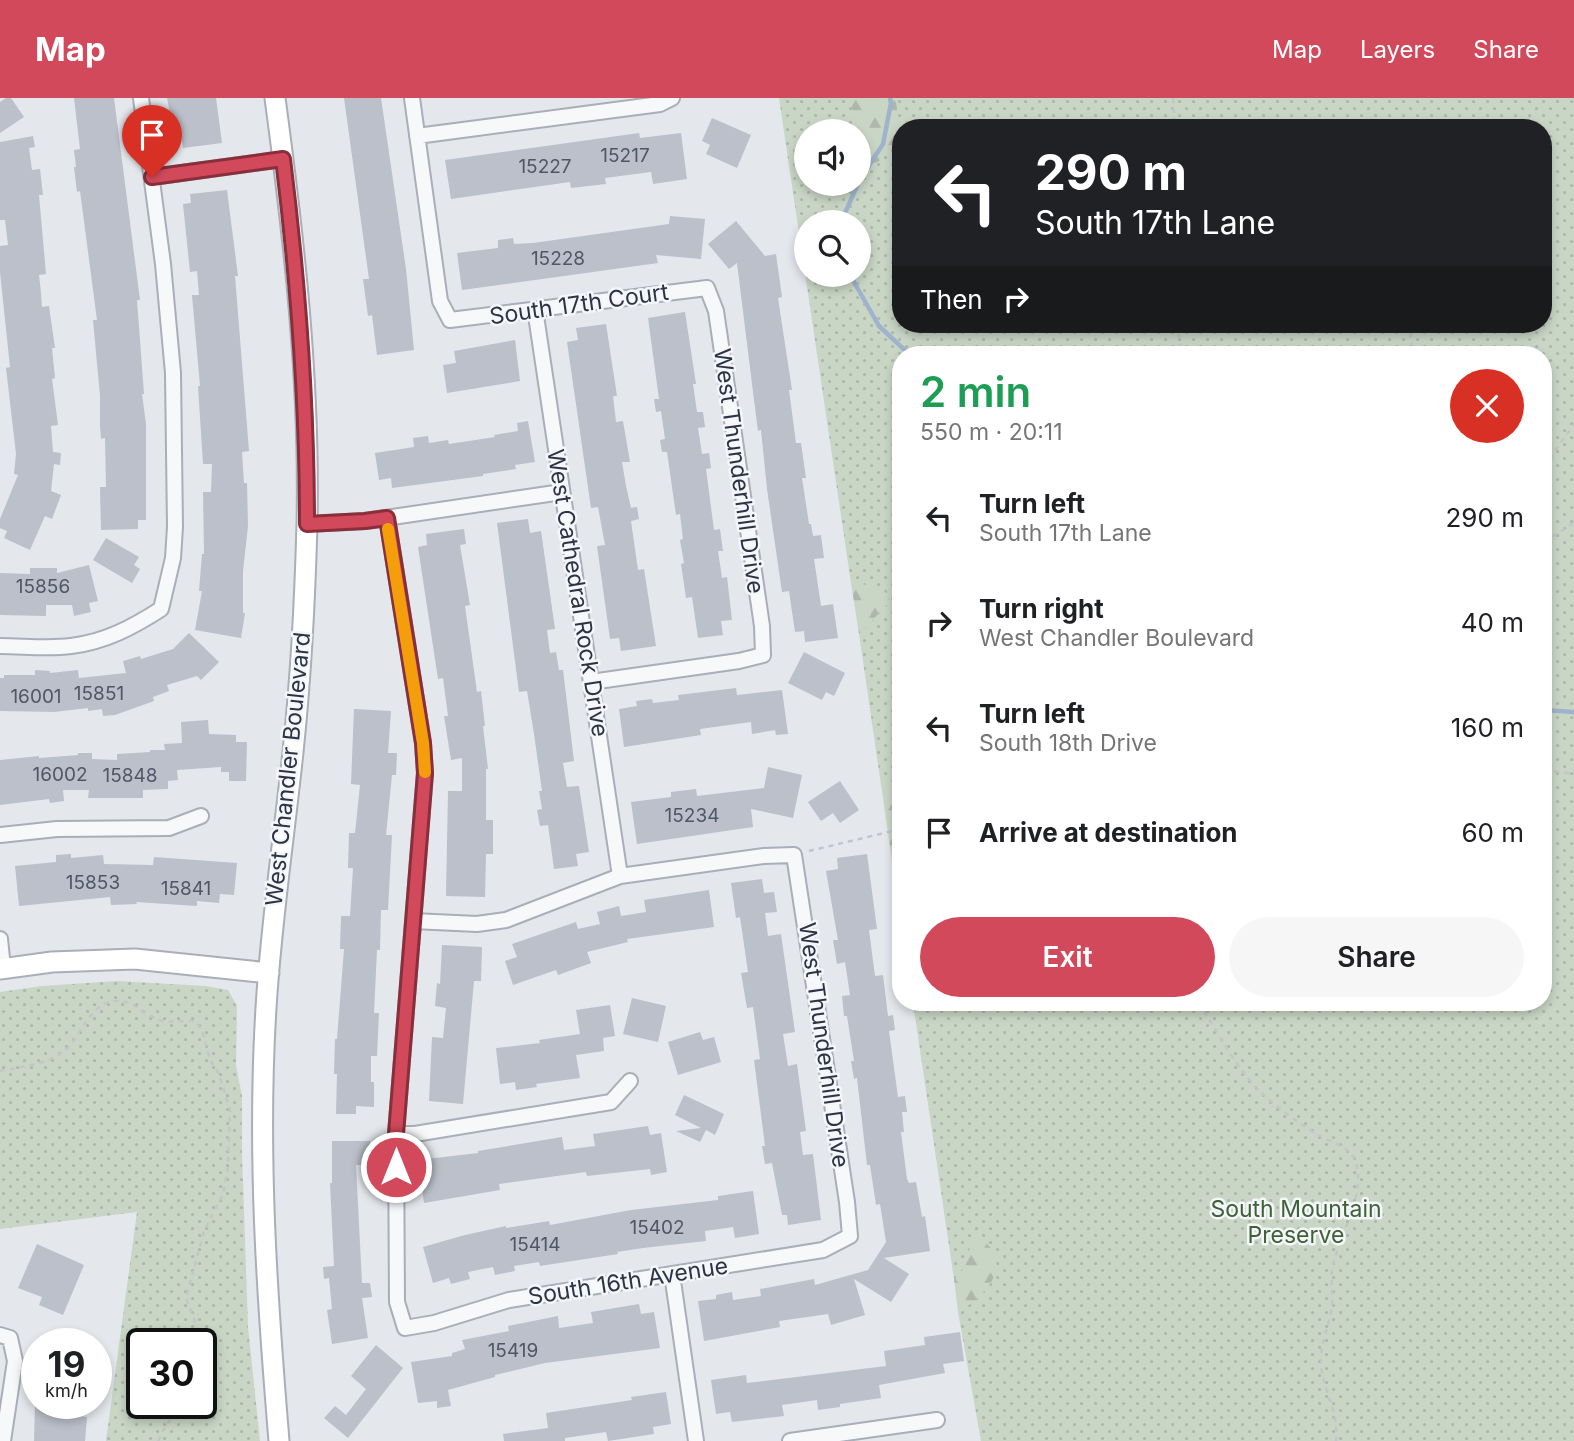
<!DOCTYPE html>
<html lang="en">
<head>
<meta charset="utf-8">
<style>
  body { margin:0; font-family:Inter,sans-serif; background:#f6f6f6; color:#202124; height:100vh; display:flex; flex-direction:column; font-size:26px; white-space:nowrap }
  * { box-sizing:border-box; margin:0 }
  p { font-size:23px; color:#757577 }
  .icon { flex:none; width:38px; height:38px; fill:none; stroke:currentColor; stroke-width:2; stroke-linecap:round; stroke-linejoin:round }
  .map { position:relative; flex:1; overflow:hidden }
  .panel { position:absolute; left:892px; top:248px; width:660px; height:665px; display:flex; flex-direction:column; background:#fff; border-radius:28px; box-shadow:0 4px 10px #0003 }
  .panel>* { flex:none }
  .banner { position:absolute; left:892px; top:21px; width:660px; height:214px; border-radius:28px; box-shadow:0 4px 10px #0003; background:#202124; color:#fff; overflow:hidden }
  .buttons { position:absolute; left:794px; top:21px; display:grid; gap:14px }
  .buttons a { display:grid; place-items:center; width:77px; height:77px; border-radius:50%; background:#fff; box-shadow:0 4px 10px #0003; font-size:35px }
  .speed { position:absolute; left:21px; top:1230px; display:flex; gap:14px; font-size:35px; font-weight:700; text-align:center }
  .speed>* { display:grid; place-content:center; width:91px; height:91px; border-radius:50%; background:#fff; box-shadow:0 4px 10px #0003; line-height:1 }
  .speed small { font-size:18px; font-weight:400 }
  .speed .limit { border:4px solid #111; border-radius:10px; background:#fff; color:#111 }
  .pin { position:absolute; display:grid; place-items:center; width:60px; height:60px; color:#fff; margin:-72px -30px; border-radius:50% 50% 50% 0; rotate:-45deg; box-shadow:0 0 7px #0007 }
  .pin .icon { rotate:45deg }
  .me { position:absolute; width:77px; margin:-38px; rotate:0deg; stroke-linejoin:round; filter:drop-shadow(0 0 5px #0008) }
  .turn { display:flex; align-items:center; gap:24px; height:147px; padding:0 28px; font-size:32px }
  .turn .icon { width:91px; height:91px; stroke-width:2.5 }
  .turn b { display:block; font-size:49px; line-height:60px }
  .then { display:flex; align-items:center; height:66px; padding:0 28px; background:#0003; gap:14px; font-size:26px }
  .round { display:grid; place-items:center; flex:none; width:74px; height:74px; border-radius:37px; background:#f6f6f6 }
  .headline { display:flex; align-items:center; justify-content:space-between; height:119px; padding:0 28px }
  h1 { font-size:42px; font-weight:600; line-height:52px; color:#1e9e55 }
  .button { display:flex; gap:14px; margin-top:auto; padding:14px 28px }
  .button a { flex:1; height:80px; border-radius:42px; background:#d1495b; color:#fff; font-size:28px; font-weight:600; line-height:80px; text-align:center }
  .button a+a { background:#f6f6f6; color:#202124 }
  ul { padding:0; list-style:none }
  li { display:flex; align-items:center; gap:21px; height:105px; padding:0 28px }
  li div { flex:1 }
  li b { display:block; font-size:26px }
  li em { font-style:normal }
  header { display:flex; align-items:center; gap:42px; box-sizing:border-box; height:98px; padding:0 35px; background:#d1495b; color:#fff }
  header strong { font-size:33px }
  nav { display:flex; gap:38px; margin-inline-start:auto; font-size:24px }
  .map>svg:first-child { display:block }
  .green { fill:url(#green-dots); fill-rule:evenodd }
  .forest { fill:url(#forest-firs) }
  .lines { fill:none; stroke-linecap:round; stroke-linejoin:round }
  .stream { stroke:#9fb4cc; stroke-width:4.5 }
  .building { fill:#bbc0ca }
  .street-casing { stroke:#a9aeb7; stroke-width:18 }
  .secondary-casing { stroke:#a9aeb7; stroke-width:23 }
  .path { stroke:#c2c5cb; stroke-width:2.5; stroke-dasharray:5 5; stroke-linecap:butt }
  .street { stroke:#f7f8fa; stroke-width:14 }
  .secondary { stroke:#fff; stroke-width:19 }
  .route-casing { stroke:#882f3b; stroke-width:18 }
  .route { stroke:#d1495b; stroke-width:12 }
  .slow { stroke:#f59e0b; stroke-width:12 }
  .labels { text-anchor:middle; stroke-width:5; stroke-linejoin:round; paint-order:stroke }
  .number-label { font-size:19px; fill:#4f5766 }
  .street-label { font-size:23px; fill:#2b3445; stroke:#f4f6f9 }
  .park-label { font-size:23px; fill:#3f6138; stroke:#f4f6f9 }
</style>
</head>
<body>
<header>
<strong>Map</strong>
<nav><a>Map</a><a>Layers</a><a>Share</a></nav>
</header>
<div class="map">
<svg width="1574" height="1343" viewBox="0 0 1574 1343">
  <defs>
    <pattern id="green-dots" width="8" height="8" patternUnits="userSpaceOnUse" patternTransform="scale(1.75)"><rect width="8" height="8" fill="#c9d6c5"/><path d="M2 2h.1M6 6h.1" fill="none" stroke="#adb8ab" stroke-width="1.8" stroke-linecap="round"/></pattern>
    <pattern id="forest-firs" width="22" height="20" patternUnits="userSpaceOnUse" patternTransform="scale(1.75)"><rect width="22" height="20" fill="#c9d6c5"/><path d="M5 1l3.5 6h-7zM16 11l3.5 6h-7z" fill="#adb8ab"/></pattern>
  </defs>
  <rect width="100%" height="100%" fill="#e4e7ec"/>
  <path class="green" d="M779,0H1574V1343H981L958,1214L961,1212L956,1180L954,1181L913,905H1544V257H901V800L883,678L879,673L859,536L862,532L855,486L851,485ZM901,30H1544V226H901ZM807,33H859V86H807ZM807,124H859V177H807Z
    M118,883L205,888L228,892L237,908L236,967L242,998V1055L248,1229L260,1343H106L137,1114L0,1131V894L42,888ZM142,1246H201V1306H142Z"/>
  <path class="forest" d="M851,0H895C900,16 897,47 884,59C878,65 867,69 859,73V33H855Z
    M851,485C865,487 888,486 890,504L859,536Z
    M879,673L901,698V824Z
    M978,1139C1017,1163 987,1198 958,1214L954,1181L965,1169L971,1145Z"/>
  <g class="lines">
    <path class="stream" d="M859,83L883,46L891,5L890,0
      M841,124L858,86
      M850,177L879,228L910,257
      M1544,612L1574,614"/>
  </g>
  <path class="building" d="M6,0H11L24,19L0,35V4Z
    M74,0H114L140,202H137L144,296H142L146,326V422H138V431L101,432L100,389H106L105,340L101,341L100,328V298L93,222H97L80,93L77,94L74,69H76L74,52L80,51Z
    M167,0H216L222,45L183,50L181,37H175L172,14L170,15Z
    M344,0H381L406,171L414,252L377,257L372,217L368,218L363,181H369Z
    M712,20L751,37L737,70L706,56L710,47L702,43Z
    M639,35L640,40L681,35L687,81L653,86L651,74L605,80L606,86L571,90L570,84L451,101L445,62Z
    M33,38L35,49L29,50L32,72L40,71L43,97H39L46,176L39,177L41,195L42,209L49,208L55,250H52L55,280L52,281L58,327L51,328L53,354L61,355L60,367L54,366L51,393L61,397L52,421L45,418L30,452L4,440L7,433L0,430V421L18,377L14,376L16,356L6,270L10,269L0,174V148L8,147L5,122H0V44Z
    M227,92L238,178H235L249,353L242,354L244,385H247L248,428L243,473V515H245L241,540L195,532L202,493H199L202,456H204L203,394H211L212,366H203L198,288H200L192,197H199L197,173L190,174L183,106L191,105L190,96Z
    M670,118L705,121L701,161L656,157L658,165L462,192L457,155L498,150V142L513,140L514,146L533,145L669,126Z
    M736,123L765,158L776,156L782,199L778,200L792,292H789L796,345H801L806,380H802L809,426H811L813,438L821,437L824,460L814,461L821,508L833,506L838,540L805,544L804,533L795,534L789,493L782,494L767,391L761,332L758,333L755,310L737,165L729,171L708,146Z
    M685,214L696,286H693L697,314H703L705,329L698,330L702,356L709,355L711,370L706,371L714,432L720,431L723,453H718L722,480L727,479L732,522L721,523L723,537L698,540L692,499L686,500L681,466L684,465L680,442L683,441L680,416L676,417L667,354H662L660,342L665,341L661,313L656,314L654,301H659L648,220Z
    M606,226L617,298H613L616,324L623,323L630,364H622L626,388L631,410L637,409L639,421L631,423L638,472L644,471L656,548L621,553L619,540L610,541L597,448L605,447L598,409L591,410L567,244L578,242L576,230Z
    M515,242L520,283L447,295L443,267L456,265L454,253Z
    M528,323L535,364L515,367L516,371L483,376V378L392,390L391,380L379,382L375,355L414,349L413,340L428,338L429,345L448,342L449,346L495,339L494,337L518,333L517,325Z
    M528,421L530,435L541,433L555,531L547,532L550,555L556,554L559,572H563L574,663L563,665L567,689L579,688L589,754L576,756L578,768L554,771L548,727L540,728L537,712L542,711L539,693H542L534,636L527,593L519,594L497,425Z
    M464,431L466,446L460,447L470,507L465,508L477,594L481,593L485,628H483L488,671H486V722H493V756H486L485,799L446,798L448,693H462V660L451,662L444,618H448L443,580L438,581L418,449L427,447L426,436Z
    M106,440L139,459L134,467L140,471L132,485L93,462Z
    M89,467L98,503L89,505L91,514L74,518L72,507H46V518L0,517V475L30,476V470H57V475Z
    M189,535L219,564L201,582L197,578L167,587L169,593L153,599L154,603L115,617L103,618L102,611L88,613V610L54,614L0,613V580H4V577H35V572L50,573V575L78,572L79,580L126,575L123,563L140,558L141,561L173,551Z
    M804,554L845,575L834,598L826,594L822,602L788,585Z
    M736,590L737,597L782,592L788,636L776,637L775,632L752,636L751,624L700,631L701,637L624,649L619,611L637,608L636,603L652,601L653,605L679,602L678,597Z
    M354,611L391,613L388,655H397L396,677H392L386,737H392L388,812H381L380,852H377L374,915H379L377,958H371V984H374V1009L356,1008V1016H336L337,976H334L335,941H337L344,851H340L341,818H350L353,770H348L349,735H355L360,687L351,686Z
    M208,622L209,636L236,637V644H247L246,683H229V674H221V669L177,672L178,682L168,683V691L143,692V700H88L89,692H63L64,703L50,705L49,701L0,707V662L39,658V660L78,657V655H92V661L117,662V656L150,654V652H165L164,646L182,645L181,624Z
    M768,669L802,677L793,720L751,711L753,729L637,746L631,704L671,699V694L696,691L697,698L764,690Z
    M840,683L859,712L840,725L833,715L821,723L808,704Z
    M71,756V760L103,757L104,766L153,767L154,759L237,765L234,797L220,796L219,805L197,803V808L136,804L137,806L111,807L110,799L19,808L15,768L56,764V757Z
    M867,756L877,831L869,832L875,878L883,877L888,918L893,917L895,932L889,933L898,999L905,998L907,1014H902L904,1034H901L907,1081L909,1085L916,1084L922,1119L925,1118L930,1153L884,1160L909,1176L891,1204L854,1181L865,1217L831,1227L828,1216L779,1223L780,1229L704,1243L698,1203L716,1201V1197L732,1194L733,1202L761,1198L760,1191L814,1181L815,1187L868,1172L886,1144L880,1106L876,1107L870,1067H867L857,980L854,981L851,963H854L847,918H844L842,898L850,897L845,864L837,866L833,842H838L826,773L838,771L837,760Z
    M762,781L764,795L774,794L777,814L765,815L768,838L781,836L795,934L783,936L788,968L797,966L806,1033L800,1034L803,1057L813,1056L821,1122L788,1127L787,1117H782L772,1065L765,1066L762,1048H765L754,962L760,961L753,909L747,910L741,875L748,874L740,819L736,820L731,785Z
    M709,792L714,829L627,841L628,844L587,854L591,865L558,877L556,872L513,887L505,863L517,859L512,846L576,824L578,831L600,826L597,814L619,808L621,818L646,814L644,802Z
    M442,847L482,849L481,883H474L463,1006L429,1003L432,939L443,940L446,910L435,908L437,885L440,886Z
    M632,900L666,908L658,944L623,936Z
    M610,907L615,938L603,940L604,953L576,957L580,980L536,986L537,989L516,992L515,984L500,986L496,950L540,945L539,942L580,936L576,912Z
    M700,934L703,942L714,939L721,964L678,977L668,944Z
    M684,997L724,1016L715,1037L706,1032L700,1044L676,1033L701,1030L675,1017Z
    M648,1028L650,1037L661,1035L667,1074L651,1077L650,1071L587,1078L586,1074L499,1086L500,1092L424,1105L418,1062L478,1055V1053L562,1039L564,1052L595,1048L593,1036Z
    M332,1043H370L369,1067H356L362,1185H370L372,1199L362,1200L368,1240L332,1246L327,1212L332,1211L329,1180L324,1181L323,1169L334,1168L330,1085H332Z
    M753,1093L759,1136L735,1140L733,1129L705,1133L706,1143L643,1150L617,1154L618,1156L540,1168L539,1164L514,1168L515,1173L495,1177L493,1169L468,1174L470,1181L451,1186L449,1180L433,1185L423,1149L465,1137L506,1128V1130L549,1123L550,1127L631,1112L718,1102V1098Z
    M37,1146L84,1167L63,1217L39,1207L42,1199L18,1190Z
    M639,1206L641,1216L654,1214L660,1250L545,1265L495,1277V1279L448,1292L451,1308L437,1310V1303L418,1305L411,1264L452,1258V1255L465,1251L462,1242L509,1233L508,1228L558,1218L559,1230L593,1225L591,1214Z
    M960,1234L964,1263L943,1266L945,1275L879,1287L881,1300L840,1306V1309L818,1312L817,1302L782,1307L784,1318L732,1324L730,1314L716,1316L711,1282L746,1277L747,1285L886,1268L884,1253L925,1247L924,1239Z
    M376,1247L403,1270L348,1340L324,1320L335,1308L346,1317L366,1291L351,1278Z
    M666,1294L671,1326L653,1329L654,1336L608,1343L606,1334L565,1340V1343H504L503,1336L548,1330L546,1315L632,1302L631,1299Z
    M35,1306L78,1307L77,1318L87,1319L85,1343H34Z"/>
  <g class="lines">
    <g class="street-casing">
      <path id="street" d="M412,0L440,203L450,222L707,190L716,213L762,528L763,557L739,563L591,584
        M417,38L660,6L672,0
        M152,79L283,61
        M535,211L620,778
        M387,420L423,645L425,675L396,1036L397,1204L405,1230L434,1225L509,1202L823,1152L850,1138L847,1104L794,757L764,758L620,778L506,822L477,826L413,823
        M307,426L365,423L562,394
        M0,548C23,548 48,551 71,548C105,544 133,529 161,511L173,460L175,429L173,275L163,166L141,0
        M0,737L57,731L169,730L201,718
        M0,841L3,870
        M396,1036H415L611,1004L630,983
        M672,1176L696,1343
        M0,1237L10,1240L15,1263L3,1343
        M790,1343L937,1322"/>
    </g>
    <g class="secondary-casing">
      <path id="secondary" d="M275,0C294,141 310,282 307,425C305,501 301,578 293,654C284,740 271,825 266,910C257,1055 267,1199 279,1343
        M0,871L52,864L135,861L269,875"/>
    </g>
    <path class="path" d="M1173,0L1175,30
      M1177,226L1182,257
      M1405,226L1410,236L1414,257
      M1544,369L1574,326
      M1544,444L1574,425
      M1544,672L1574,676
      M809,753L901,731
      M1199,905C1220,938 1237,973 1267,1000C1279,1011 1303,1028 1318,1037C1330,1044 1346,1047 1353,1059C1371,1089 1337,1141 1332,1172C1331,1184 1333,1196 1332,1209C1329,1228 1320,1246 1321,1266C1323,1294 1339,1312 1336,1343
      M0,973C21,969 45,967 63,954C81,941 89,903 117,903C134,902 147,919 162,923C171,925 184,922 195,923L202,932L210,962L219,976L230,1012L228,1069L223,1096L204,1133L186,1200L197,1229L201,1246
      M158,1343L166,1327L183,1306"/>
    <use href="#street" class="street"/>
    <use href="#secondary" class="secondary"/>
  </g>
  <g class="lines">
    <g class="route-casing">
      <path id="route" d="M152,79L283,61C298,182 307,303 307,426L365,423L387,420L423,645L425,675L396,1036V1069"/>
    </g>
    <use href="#route" class="route"/>
    <path class="slow" d="M388,431L423,645L425,674"/>
  </g>
  <g class="labels">
    <g class="number-label">
      <text x="625" y="64">15217</text>
      <text x="545" y="75">15227</text>
      <text x="558" y="167">15228</text>
      <text x="43" y="495">15856</text>
      <text x="99" y="602">15851</text>
      <text x="36" y="605">16001</text>
      <text x="60" y="683">16002</text>
      <text x="130" y="684">15848</text>
      <text x="692" y="724">15234</text>
      <text x="93" y="791">15853</text>
      <text x="186" y="797">15841</text>
      <text x="657" y="1136">15402</text>
      <text x="535" y="1153">15414</text>
      <text x="513" y="1259">15419</text>
    </g>
    <g class="street-label">
      <text transform="translate(579 206) rotate(-8)" y="8">South 17th Court</text>
      <text transform="translate(739 373) rotate(82)" y="8">West Thunderhill Drive</text>
      <text transform="translate(578 495) rotate(81)" y="8">West Cathedral Rock Drive</text>
      <text transform="translate(288 671) rotate(-84)" y="8">West Chandler Boulevard</text>
      <text transform="translate(824 947) rotate(82)" y="8">West Thunderhill Drive</text>
      <text transform="translate(628 1183) rotate(-9)" y="8">South 16th Avenue</text>
    </g>
    <g class="park-label">
      <text x="1296" y="1119">South Mountain<tspan x="1296" dy="26">Preserve</tspan></text>
    </g>
  </g>
</svg>
<div class="buttons">
<a><svg class="icon" aria-label="sound" viewBox="0 0 24 24"><path d="M4 9h4l5-4v14l-5-4H4zM17 9q2 3 0 6"/></svg></a>
<a><svg class="icon" aria-label="search" viewBox="0 0 24 24"><circle cx="10" cy="10" r="6"/><path d="M15 15l6 6"/></svg></a>
</div>
<div class="speed"><div>19<small>km/h</small></div><div class="limit">30</div></div>
<div class="pin" style="left:152px;top:79px;background:#d93025"><svg class="icon" aria-label="arrive" viewBox="0 0 24 24"><path d="M6 21V4h12l-3 4 3 4H6"/></svg></div>
<svg class="me" style="left:396px;top:1069px" viewBox="-20 -20 40 40"><circle r="17" fill="#d1495b" stroke="#fff" stroke-width="3"/><path d="M0-11L8 9 0 5-8 9z" fill="#fff"/></svg>
<div class="banner">
<div class="turn"><svg class="icon" aria-label="left" viewBox="0 0 24 24"><path d="M17 20v-9H6M10 6l-5 5 5 5"/></svg><div><b>290 m</b>South 17th Lane</div></div>
<div class="then">Then<svg class="icon" aria-label="right" viewBox="0 0 24 24"><path d="M7 20v-9h11M14 6l5 5-5 5"/></svg></div>
</div>
<section class="panel">
<div class="headline"><div><h1>2 min</h1><p>550 m · 20:11</p></div><a class="round" style="background:#d93025;color:#fff"><svg class="icon" aria-label="close" viewBox="0 0 24 24"><path d="M6 6l12 12M18 6L6 18"/></svg></a></div>
<ul>
<li><svg class="icon" aria-label="left" viewBox="0 0 24 24"><path d="M17 20v-9H6M10 6l-5 5 5 5"/></svg><div><b>Turn left</b><p>South 17th Lane</p></div><em>290 m</em></li>
<li><svg class="icon" aria-label="right" viewBox="0 0 24 24"><path d="M7 20v-9h11M14 6l5 5-5 5"/></svg><div><b>Turn right</b><p>West Chandler Boulevard</p></div><em>40 m</em></li>
<li><svg class="icon" aria-label="left" viewBox="0 0 24 24"><path d="M17 20v-9H6M10 6l-5 5 5 5"/></svg><div><b>Turn left</b><p>South 18th Drive</p></div><em>160 m</em></li>
<li><svg class="icon" aria-label="arrive" viewBox="0 0 24 24"><path d="M6 21V4h12l-3 4 3 4H6"/></svg><div><b>Arrive at destination</b></div><em>60 m</em></li>
</ul>
<div class="button"><a>Exit</a><a>Share</a></div>
</section>
</div>
</body>
</html>
